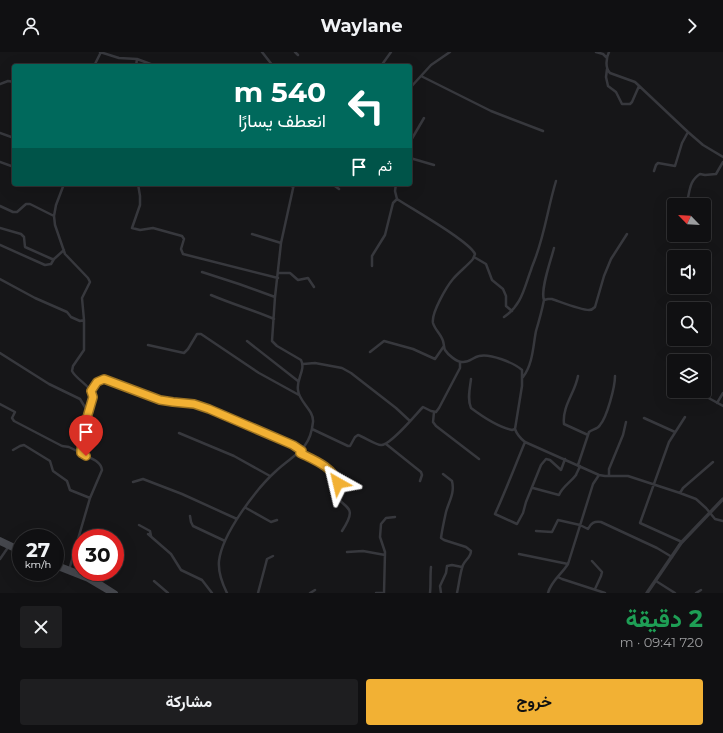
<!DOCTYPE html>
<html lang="ar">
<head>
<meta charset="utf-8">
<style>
  body { margin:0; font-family:Montserrat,Vazirmatn,sans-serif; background:#1e1e20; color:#f1f3f6; direction:rtl; height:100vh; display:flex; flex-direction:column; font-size:15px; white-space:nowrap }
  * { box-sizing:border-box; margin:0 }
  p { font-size:13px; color:#9c9d9f }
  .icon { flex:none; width:22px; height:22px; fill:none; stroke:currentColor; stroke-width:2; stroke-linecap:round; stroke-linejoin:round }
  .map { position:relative; height:541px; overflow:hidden; direction:ltr }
  .sheet { display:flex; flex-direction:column; background:#101012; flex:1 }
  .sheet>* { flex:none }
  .banner { position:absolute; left:12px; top:12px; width:400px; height:122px; border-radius:4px; box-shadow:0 4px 16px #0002,0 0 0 1px #303032; direction:rtl; background:#00695c; color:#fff; overflow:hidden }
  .needle { width:26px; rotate:295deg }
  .tools { position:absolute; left:667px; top:146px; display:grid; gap:8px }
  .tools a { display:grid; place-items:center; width:44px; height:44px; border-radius:4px; background:#101012; box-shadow:0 4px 16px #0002,0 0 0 1px #303032; font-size:20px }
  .speed { position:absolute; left:12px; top:477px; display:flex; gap:8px; font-size:20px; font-weight:700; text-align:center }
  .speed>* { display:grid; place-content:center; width:52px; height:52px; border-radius:50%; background:#101012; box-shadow:0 4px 16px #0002,0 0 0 1px #303032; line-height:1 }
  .speed small { font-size:10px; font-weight:400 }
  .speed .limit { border:6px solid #d22; background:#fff; color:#111 }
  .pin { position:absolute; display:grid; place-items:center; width:34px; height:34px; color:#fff; margin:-41px -17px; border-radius:50% 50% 50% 0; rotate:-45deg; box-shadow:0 0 4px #0007 }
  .pin .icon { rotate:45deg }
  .me { position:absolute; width:44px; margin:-22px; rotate:323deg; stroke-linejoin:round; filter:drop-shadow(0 0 3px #0008) }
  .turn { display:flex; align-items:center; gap:14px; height:84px; padding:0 20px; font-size:18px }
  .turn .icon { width:52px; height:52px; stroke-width:2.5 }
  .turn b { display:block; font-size:28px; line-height:34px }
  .then { display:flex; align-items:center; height:38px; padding:0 20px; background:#0003; gap:8px; font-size:15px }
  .round { display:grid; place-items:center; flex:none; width:42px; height:42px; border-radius:4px; background:#1e1e20 }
  .summary { display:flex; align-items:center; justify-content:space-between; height:68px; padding:0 20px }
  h1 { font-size:24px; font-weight:700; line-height:30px; color:#1e9e55 }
  .primary-button { display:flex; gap:8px; margin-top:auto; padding:8px 20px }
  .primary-button a { flex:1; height:46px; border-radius:4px; background:#f2b134; color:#111; font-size:16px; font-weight:700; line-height:46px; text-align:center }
  .primary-button a+a { background:#1e1e20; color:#f1f3f6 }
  header { display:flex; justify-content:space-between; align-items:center; height:52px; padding:0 20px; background:#101012; font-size:18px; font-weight:700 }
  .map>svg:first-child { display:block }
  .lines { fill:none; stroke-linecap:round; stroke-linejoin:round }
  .minor { stroke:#37383d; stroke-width:2.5 }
  .tertiary { stroke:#37383d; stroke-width:3.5 }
  .secondary { stroke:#45474d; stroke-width:4 }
  .route-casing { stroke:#9d7322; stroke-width:10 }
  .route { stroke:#f2b134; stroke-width:7 }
</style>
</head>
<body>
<header><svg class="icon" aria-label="forward" viewBox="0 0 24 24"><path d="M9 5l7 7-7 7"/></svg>Waylane<svg class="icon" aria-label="person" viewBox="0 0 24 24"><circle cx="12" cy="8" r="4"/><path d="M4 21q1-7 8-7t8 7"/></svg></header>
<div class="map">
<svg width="723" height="541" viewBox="0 0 723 541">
  <rect width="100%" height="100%" fill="#161618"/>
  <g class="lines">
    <path class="minor" d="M100,0L119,6L137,7L156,14
      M262,0L273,14
      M295,0L298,3
      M596,0L603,2L606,5
      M609,0C606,6 605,16 610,21L635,30L688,80L703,93L723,105
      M94,14L101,0
      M136,14L137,7
      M381,14L391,0
      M607,17L606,25L608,34L616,40L622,52H630L632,50L639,34
      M421,24L491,59L543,79
      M0,32L8,29L14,30
      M410,36L431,13L450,0
      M0,81L14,86
      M410,90L424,66
      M410,106L434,113
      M0,110L14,115
      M654,119L656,113L658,111L675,114L682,91L688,80
      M64,132L56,153L54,164L55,173L65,202L88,226L90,230L82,246L84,268V298L73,314L72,319C77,328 88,332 93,342L86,369L81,401C88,406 101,408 102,418L90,446L69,518
      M138,132L140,144V153L132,176L140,178L153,176L182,184L184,187L181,197L183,202L278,226
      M287,132L293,135
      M332,132L339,137
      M396,132L395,139L397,147C412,157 469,189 475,202L473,207C467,214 459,220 453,227C447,234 431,261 433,271C435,278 441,282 443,289C444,292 444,296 445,298C448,303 457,310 462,310C469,311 473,305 479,304C490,301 514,311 522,318V334L515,377C517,383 520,386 525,390L599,423L605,424H628L680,441L696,447L706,456L715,467L723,469
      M687,150C690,139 689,129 700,122L705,123L716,122L723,110
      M0,154L13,160H17L26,152H30L54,164
      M0,176L21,182L24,185L25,195L52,207H54L64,198
      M252,182L281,191
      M0,193L45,213L51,212L54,207
      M474,205L486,212L492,228L503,237L506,244V254L512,259
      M372,214V204L385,183L393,151L397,147
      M202,220L239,232L275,245
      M278,221H290L298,228L308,226L314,235
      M0,227L35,246L67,260L71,265L80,269L84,268
      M211,243C232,252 253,258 274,267
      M544,248L548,247H552C561,250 581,258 589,258C592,258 593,257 595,255L604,224L611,207L627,182
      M504,265C522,253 524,236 531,218C532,214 534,210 535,207C545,181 548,155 556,129
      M247,289L298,329
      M148,293L184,301L188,297L197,282H201L259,321L299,343
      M370,300L384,289L413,297L435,307L444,294
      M0,301L49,332L80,347L88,360
      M303,312L315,311L342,316L351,321L396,356L410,369
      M578,324C575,341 562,354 564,372L588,383
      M523,325C533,312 533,294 536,279C539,269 542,258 544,248C540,238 551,208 554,196
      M471,327C470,336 467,347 471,356C483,365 498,375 512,378L515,377
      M91,339L97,330L104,327L160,348L173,351L194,352L209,357L293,393L302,399
      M699,339L705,344L723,354
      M717,351L723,341
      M0,352L15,360L12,366L14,369L62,394L69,395L81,401
      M434,360L433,370L436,374L479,407
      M644,366L675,380
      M312,377L348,394H350L355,385L358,383C364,385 376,393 381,393C390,394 416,362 423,355L431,359L436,360L439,356L460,316V311
      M179,381L234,404L270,424
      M525,390C515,414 506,438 495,462L517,472L523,461L526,450L541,413L546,407L550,408L561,418L565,407
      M386,392L421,420L422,423L420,429
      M13,398L20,394L24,393L50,409L53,419L67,429L70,438L90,446
      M300,401C313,407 336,416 338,433L332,441C347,458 358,454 342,479
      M578,413L589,380C593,377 598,377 600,373C607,365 615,335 615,324
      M443,422L452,429C455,441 449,449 446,460C444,469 442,478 441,486L444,488L466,495L471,499C471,505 466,507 463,513C460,521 459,532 457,541
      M609,424V417L623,383L626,370
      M133,430L143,427L182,442L237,467
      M533,436L559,443C563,434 570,431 576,423C577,420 579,417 580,414
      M680,441L683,436L713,410
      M246,456L271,470L277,468
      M190,464L191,470L193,474L225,489
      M139,473L150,479L151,484
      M536,479L552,480L558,468L580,473L588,477C591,471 594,469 601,470L657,496L672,505
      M148,482L171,502L181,518L202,528L212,541
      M682,490L640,471L669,390L685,365
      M347,500L363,499L385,503
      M519,502L568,512
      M0,507L9,494
      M592,509L602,520L601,524L595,537
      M558,525L562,527L605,541
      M154,529L168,541
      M656,529L675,541
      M227,541C222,531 218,520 219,509C222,482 256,437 276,419C294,402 310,399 313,370C314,358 299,350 298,338C296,327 306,318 301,308L277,294L272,289L275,245L281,191L294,132
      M258,541L266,511L267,507L273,504
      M310,541L315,538
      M376,541H382
      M384,541L385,500L380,485L381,472L386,466L395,465
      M430,541C431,532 430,524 431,515
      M441,541L440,534L446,521L447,514L452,513L462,515
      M548,541C551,529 561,523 568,512L593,432L599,423
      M696,541L701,538"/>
    <path class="tertiary" d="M647,541L681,491L723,447"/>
    <path class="secondary" d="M0,487L21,497
      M0,491L21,501
      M55,511L91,525L116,541
      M55,515L88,528L110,541"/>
  </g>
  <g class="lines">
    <g class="route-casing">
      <path id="route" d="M86,404L81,401V398L86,369L93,345L91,339L97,330L104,327L160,348L173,350L194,352L209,357L293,393L302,399L300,401C314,408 333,415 338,431"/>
    </g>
    <use href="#route" class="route"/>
  </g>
</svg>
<div class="tools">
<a><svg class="needle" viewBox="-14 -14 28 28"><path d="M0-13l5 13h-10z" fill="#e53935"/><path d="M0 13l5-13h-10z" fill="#9c9d9f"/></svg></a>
<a><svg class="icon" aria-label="sound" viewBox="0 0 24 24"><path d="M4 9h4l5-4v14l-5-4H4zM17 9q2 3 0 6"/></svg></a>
<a><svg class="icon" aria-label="search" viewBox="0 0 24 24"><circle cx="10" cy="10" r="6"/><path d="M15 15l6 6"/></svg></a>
<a><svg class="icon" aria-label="layers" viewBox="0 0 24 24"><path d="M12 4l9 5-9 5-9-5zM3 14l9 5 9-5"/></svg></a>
</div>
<div class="speed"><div>27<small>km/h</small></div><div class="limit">30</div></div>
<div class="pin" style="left:86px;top:404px;background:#d93025"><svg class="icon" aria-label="arrive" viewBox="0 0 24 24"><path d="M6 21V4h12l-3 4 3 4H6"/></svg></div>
<svg class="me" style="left:338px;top:431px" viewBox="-20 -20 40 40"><path d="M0-17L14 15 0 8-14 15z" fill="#f2b134" stroke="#fff" stroke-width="4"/></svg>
<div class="banner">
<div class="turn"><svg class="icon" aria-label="left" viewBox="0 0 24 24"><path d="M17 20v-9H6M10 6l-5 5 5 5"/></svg><div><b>540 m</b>انعطف يسارًا</div></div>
<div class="then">ثم<svg class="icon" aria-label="arrive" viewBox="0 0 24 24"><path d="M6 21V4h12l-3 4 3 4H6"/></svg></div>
</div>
</div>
<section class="sheet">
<div class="summary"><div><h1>2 دقيقة</h1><p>720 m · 09:41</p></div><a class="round"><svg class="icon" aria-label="close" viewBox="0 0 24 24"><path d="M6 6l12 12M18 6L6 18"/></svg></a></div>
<div class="primary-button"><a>خروج</a><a>مشاركة</a></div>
</section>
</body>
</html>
